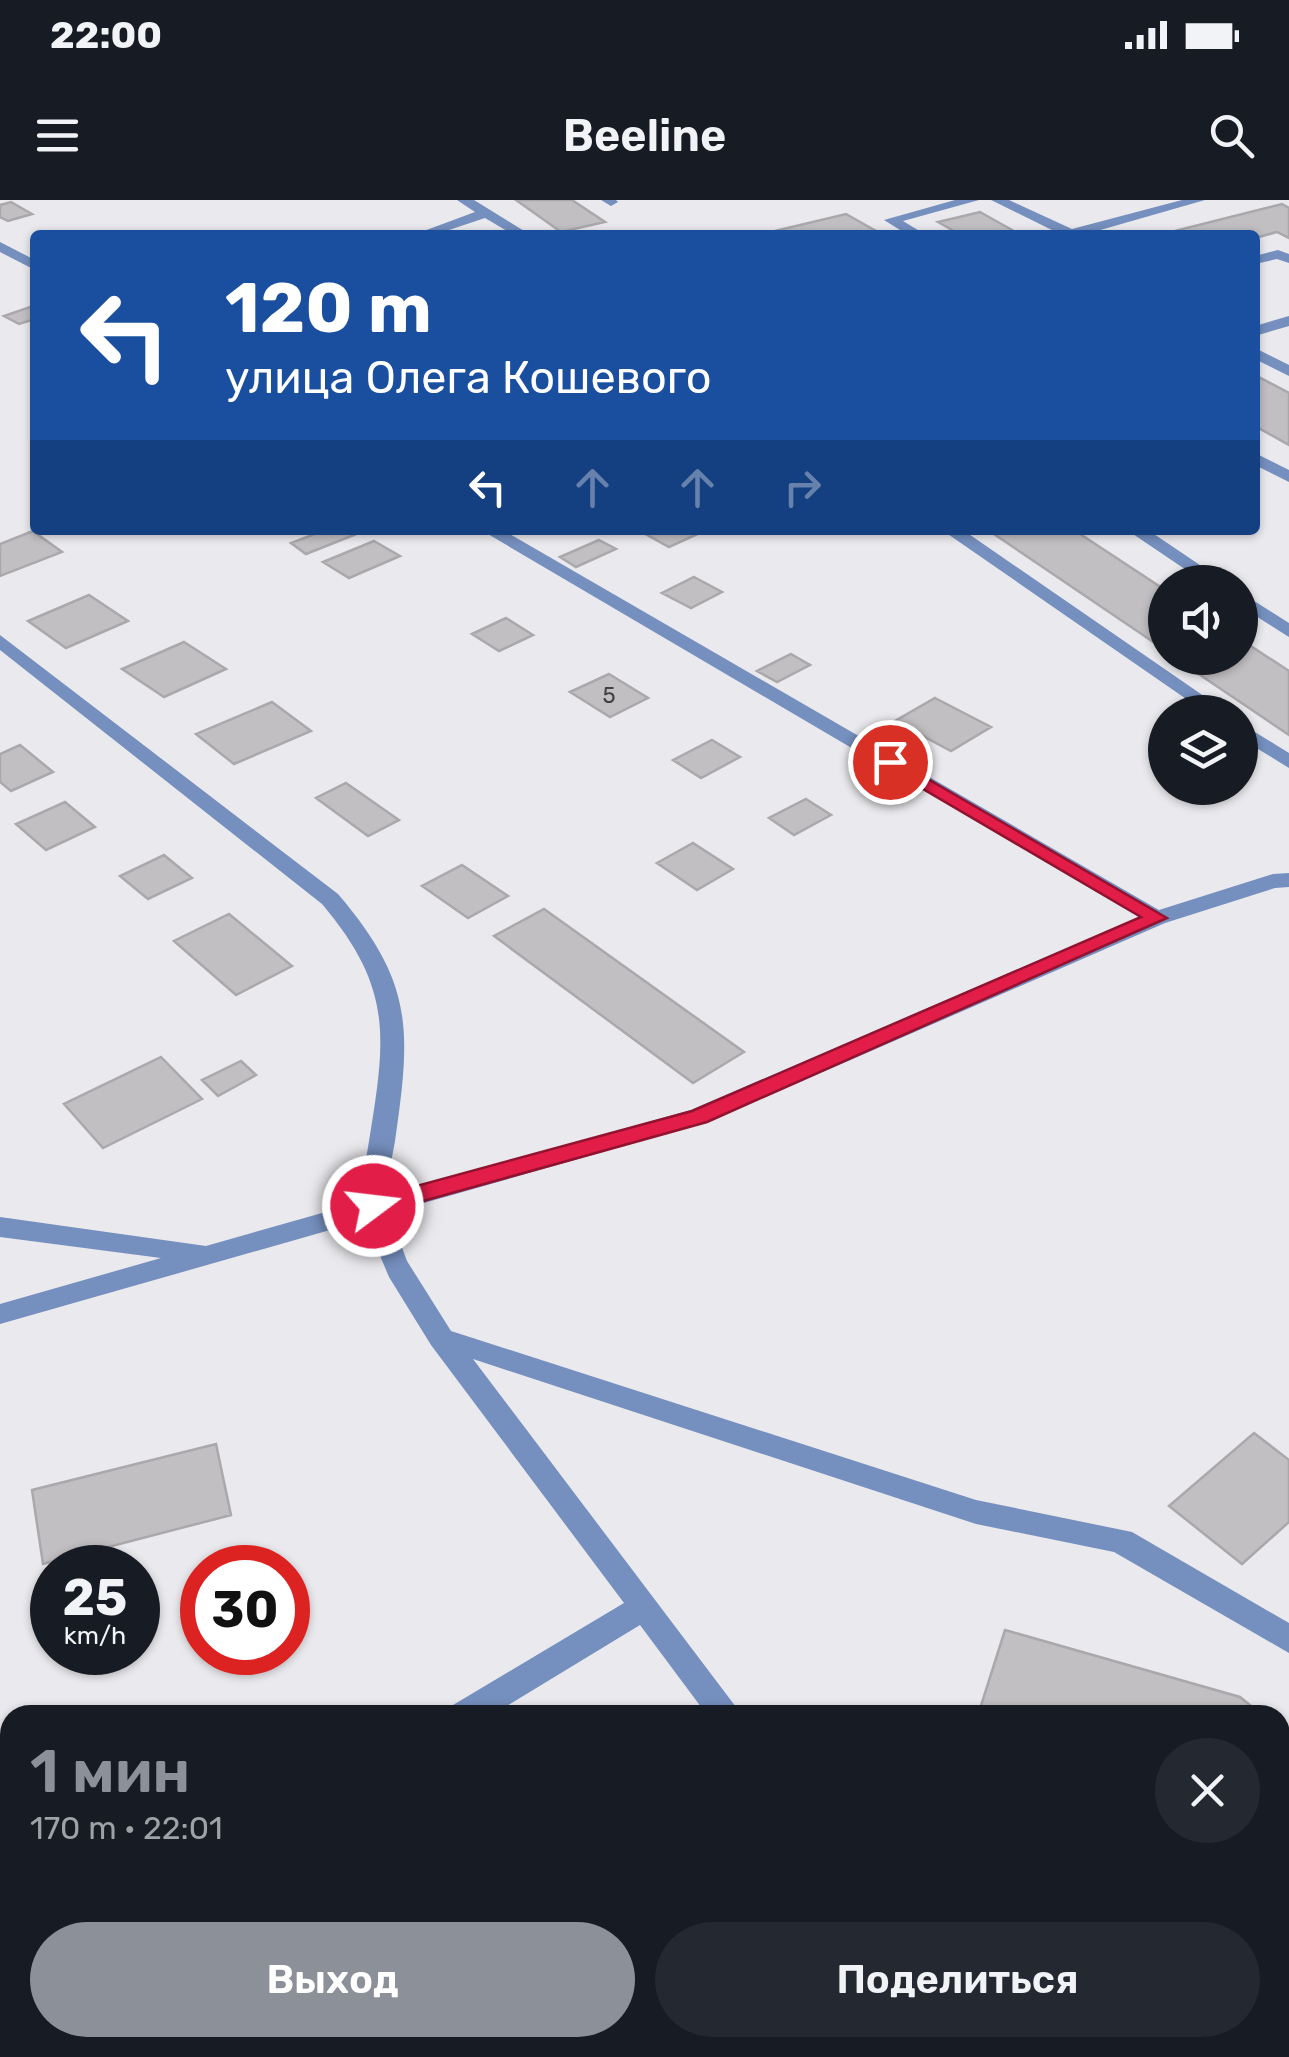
<!DOCTYPE html>
<html lang="ru">
<head>
<meta charset="utf-8">
<style>
  body { margin:0; font-family:Rubik,sans-serif; background:#242831; color:#f1f3f6; height:100vh; display:flex; flex-direction:column; font-size:38px; white-space:nowrap }
  * { box-sizing:border-box; margin:0 }
  p { font-size:32px; color:#9ea1a6 }
  .icon { flex:none; width:55px; height:55px; fill:none; stroke:currentColor; stroke-width:2; stroke-linecap:round; stroke-linejoin:round }
  .map { position:relative; flex:1; overflow:hidden }
  .details { position:absolute; left:0px; top:1505px; width:1290px; height:352px; display:flex; flex-direction:column; background:#171b24; border-radius:30px 30px 0 0; box-shadow:0 2px 8px #0004 }
  .details>* { flex:none }
  .guide { position:absolute; left:30px; top:30px; width:1230px; height:305px; border-radius:10px; box-shadow:0 2px 8px #0004; background:#1a4fa0; color:#fff; overflow:hidden }
  .fabs { position:absolute; left:1148px; top:365px; display:grid; gap:20px }
  .fabs a { display:grid; place-items:center; width:110px; height:110px; border-radius:50%; background:#171b24; box-shadow:0 2px 8px #0004; font-size:50px }
  .speed { position:absolute; left:30px; top:1345px; display:flex; gap:20px; font-size:50px; font-weight:700; text-align:center }
  .speed>* { display:grid; place-content:center; width:130px; height:130px; border-radius:50%; background:#171b24; box-shadow:0 2px 8px #0004; line-height:1 }
  .speed small { font-size:25px; font-weight:400 }
  .speed .limit { border:15px solid #d22; background:#fff; color:#111 }
  .pin { position:absolute; display:grid; place-items:center; width:85px; height:85px; color:#fff; margin:-42px; border:5px solid #fff; border-radius:50%; box-shadow:0 2px 10px #0007 }
  .me { position:absolute; width:110px; margin:-55px; rotate:75deg; stroke-linejoin:round; filter:drop-shadow(0 0 8px #0008) }
  .turn { display:flex; align-items:center; gap:35px; height:210px; padding:0 30px; font-size:45px }
  .turn .icon { width:130px; height:130px; stroke-width:2.5 }
  .turn b { display:block; font-size:70px; line-height:85px }
  .lanes { display:flex; align-items:center; height:95px; padding:0 30px; background:#0003; justify-content:center; gap:50px; direction:ltr }
  .lanes .off { opacity:.35 }
  .round { display:grid; place-items:center; flex:none; width:105px; height:105px; border-radius:52px; background:#242831 }
  .head { display:flex; align-items:center; justify-content:space-between; height:170px; padding:0 30px }
  h1 { font-size:60px; font-weight:600; line-height:75px; color:#8c9099 }
  .cta { display:flex; gap:20px; margin-top:auto; padding:20px 30px }
  .cta a { flex:1; height:115px; border-radius:60px; background:#8c9099; color:#fff; font-size:40px; font-weight:600; line-height:115px; text-align:center }
  .cta a+a { background:#242831; color:#f1f3f6 }
  .status { display:flex; justify-content:space-between; align-items:center; height:70px; padding:0 50px; background:#171b24; direction:ltr }
  .status svg { height:28px; fill:currentColor }
  header { display:flex; justify-content:space-between; align-items:center; height:130px; padding:0 30px; background:#171b24; font-size:45px; font-weight:600 }
  .map>svg:first-child { display:block }
  .built { fill:#dcdbe6 }
  .building { fill:#c1bfc2; stroke:#aba8ab; stroke-width:2.5 }
  .lines { fill:none; stroke-linecap:round; stroke-linejoin:round }
  .minor { fill:#758fbe; fill-rule:evenodd }
  .route { fill:#e11d48; stroke:#92132f; stroke-width:2.5 }
  .labels { text-anchor:middle; stroke-width:9; stroke-linejoin:round; paint-order:stroke }
  .far-number-label { font-size:22px; fill:#414042 }
</style>
</head>
<body>
<div class="status"><b>22:00</b><svg viewBox="0 0 49 12"><path d="M0 12V9h3v3zM5 12V6h3v6zM10 12V3h3v9zM15 12V0h3v12zM26 1h20v11H26zM47 4h2v5h-2z"/></svg></div>
<header><svg class="icon" aria-label="menu" viewBox="0 0 24 24"><path d="M4 6h16M4 12h16M4 18h16"/></svg>Beeline<svg class="icon" aria-label="search" viewBox="0 0 24 24"><circle cx="10" cy="10" r="6"/><path d="M15 15l6 6"/></svg></header>
<div class="map">
<svg width="1289" height="1857" viewBox="0 0 1289 1857">
  <rect width="100%" height="100%" fill="#eae9ed"/>
  <path class="built" d="M20,1848H846L852,1857H14Z"/>
  <path class="building" d="M516,0H572L605,22L561,32Z
    M11,2L32,14L8,21L0,17V5Z
    M1282,4L1289,8V38L1277,32L1255,38L1159,35Z
    M980,12L1021,35H961L938,22Z
    M846,14L878,32L758,35Z
    M30,107L35,110V119L19,124L4,116Z
    M1255,175L1289,193V245L1255,226Z
    M325,330H346L354,335L306,354L291,343Z
    M646,330H698L702,332L669,347L642,332Z
    M988,330H1074L1165,390V450Z
    M33,331L62,352L0,376V344Z
    M599,340L616,349L576,367L560,357Z
    M374,341L400,356L349,378L323,362Z
    M694,377L722,392L691,408L662,393Z
    M89,395L128,421L66,448L28,421Z
    M506,418L533,435L499,451L472,434Z
    M1240,439L1289,471V535L1175,458H1240Z
    M184,442L226,469L164,497L122,469Z
    M791,454L810,465L777,482L757,471Z
    M609,474L648,498L610,517L570,492Z
    M935,498L991,527L951,551L895,521Z
    M272,502L311,531L234,564L196,534Z
    M712,540L740,557L701,578L673,560Z
    M20,545L53,572L11,591L0,582V554Z
    M346,583L399,620L368,636L316,598Z
    M806,599L831,615L794,635L769,618Z
    M65,602L95,627L46,650L16,624Z
    M693,643L733,669L697,690L657,663Z
    M164,655L192,678L148,699L120,676Z
    M462,665L508,696L468,718L422,686Z
    M544,709L744,852L693,883L494,736Z
    M229,714L292,766L236,795L174,741Z
    M161,857L202,899L103,948L64,904Z
    M241,861L256,875L218,896L202,880Z
    M1254,1233L1289,1260V1322L1242,1364L1169,1306Z
    M216,1244L231,1315L43,1364L32,1290Z
    M1005,1430L1240,1497L1262,1515H978Z
    M1280,1531L1289,1538V1759L1280,1752Z"/>
  <g class="lines">
    <path class="minor" d="M457,0H474L529,34L514,35L485,18L434,35H413L475,12Z
      M601,0H616L618,2L611,6Z
      M955,0H979L903,21L926,35H908L884,20Z
      M991,0H1009L1072,29L1182,0H1205L1083,35H1062Z
      M0,42L35,60V70L0,52Z
      M1278,50L1289,54V63L1277,59L1255,64V56Z
      M1289,116V126L1255,136V126Z
      M1255,148L1289,165V176L1255,159Z
      M1255,253L1289,270V282L1255,265Z
      M481,330H503L1159,710L1273,674L1289,673V687L1275,688L1165,723L708,922L389,1013L407,1061L451,1131L976,1300L1132,1332L1289,1423V1453L1114,1352L976,1324L473,1159L742,1515H707L640,1425L492,1515H448L453,1505L624,1403L431,1145L389,1077L365,1020L0,1124V1104L161,1058L0,1037V1017L206,1046L361,1002C360,981 366,962 369,941C386,837 393,788 322,704L0,450V435L338,694C414,783 411,830 395,941C392,959 387,977 387,995L691,910L1139,717Z
      M942,330H963L1227,512H1205Z
      M1127,330H1148L1225,382H1204Z
      M1240,392L1289,423V437L1240,406Z
      M1240,523L1289,553V568L1240,538Z
      M10,1659V1691L0,1694V1662Z
      M972,1848H1012L1016,1857H976Z"/>
  </g>
  <path class="route" d="M890,557L1167,718L707,922L373,1015L365,1012L361,1006L365,1000L692,911L1141,717L884,566L881,562Z"/>
  <g class="labels">
    <g class="far-number-label">
      <text x="609" y="503">5</text>
    </g>
  </g>
</svg>
<div class="fabs">
<a><svg class="icon" aria-label="sound" viewBox="0 0 24 24"><path d="M4 9h4l5-4v14l-5-4H4zM17 9q2 3 0 6"/></svg></a>
<a><svg class="icon" aria-label="layers" viewBox="0 0 24 24"><path d="M12 4l9 5-9 5-9-5zM3 14l9 5 9-5"/></svg></a>
</div>
<div class="speed"><div>25<small>km/h</small></div><div class="limit">30</div></div>
<div class="pin" style="left:890px;top:562px;background:#d93025"><svg class="icon" aria-label="arrive" viewBox="0 0 24 24"><path d="M6 21V4h12l-3 4 3 4H6"/></svg></div>
<svg class="me" style="left:373px;top:1006px" viewBox="-20 -20 40 40"><circle r="17" fill="#e11d48" stroke="#fff" stroke-width="3"/><path d="M0-11L8 9 0 5-8 9z" fill="#fff"/></svg>
<div class="guide">
<div class="turn"><svg class="icon" aria-label="left" viewBox="0 0 24 24"><path d="M17 20v-9H6M10 6l-5 5 5 5"/></svg><div><b>120 m</b>улица Олега Кошевого</div></div>
<div class="lanes"><svg class="icon" aria-label="left" viewBox="0 0 24 24"><path d="M17 20v-9H6M10 6l-5 5 5 5"/></svg><svg class="icon off" aria-label="ahead" viewBox="0 0 24 24"><path d="M12 20V5M6 11l6-6 6 6"/></svg><svg class="icon off" aria-label="ahead" viewBox="0 0 24 24"><path d="M12 20V5M6 11l6-6 6 6"/></svg><svg class="icon off" aria-label="right" viewBox="0 0 24 24"><path d="M7 20v-9h11M14 6l5 5-5 5"/></svg></div>
</div>
<section class="details">
<div class="head"><div><h1>1 мин</h1><p>170 m · 22:01</p></div><a class="round"><svg class="icon" aria-label="close" viewBox="0 0 24 24"><path d="M6 6l12 12M18 6L6 18"/></svg></a></div>
<div class="cta"><a>Выход</a><a>Поделиться</a></div>
</section>
</div>
</body>
</html>
